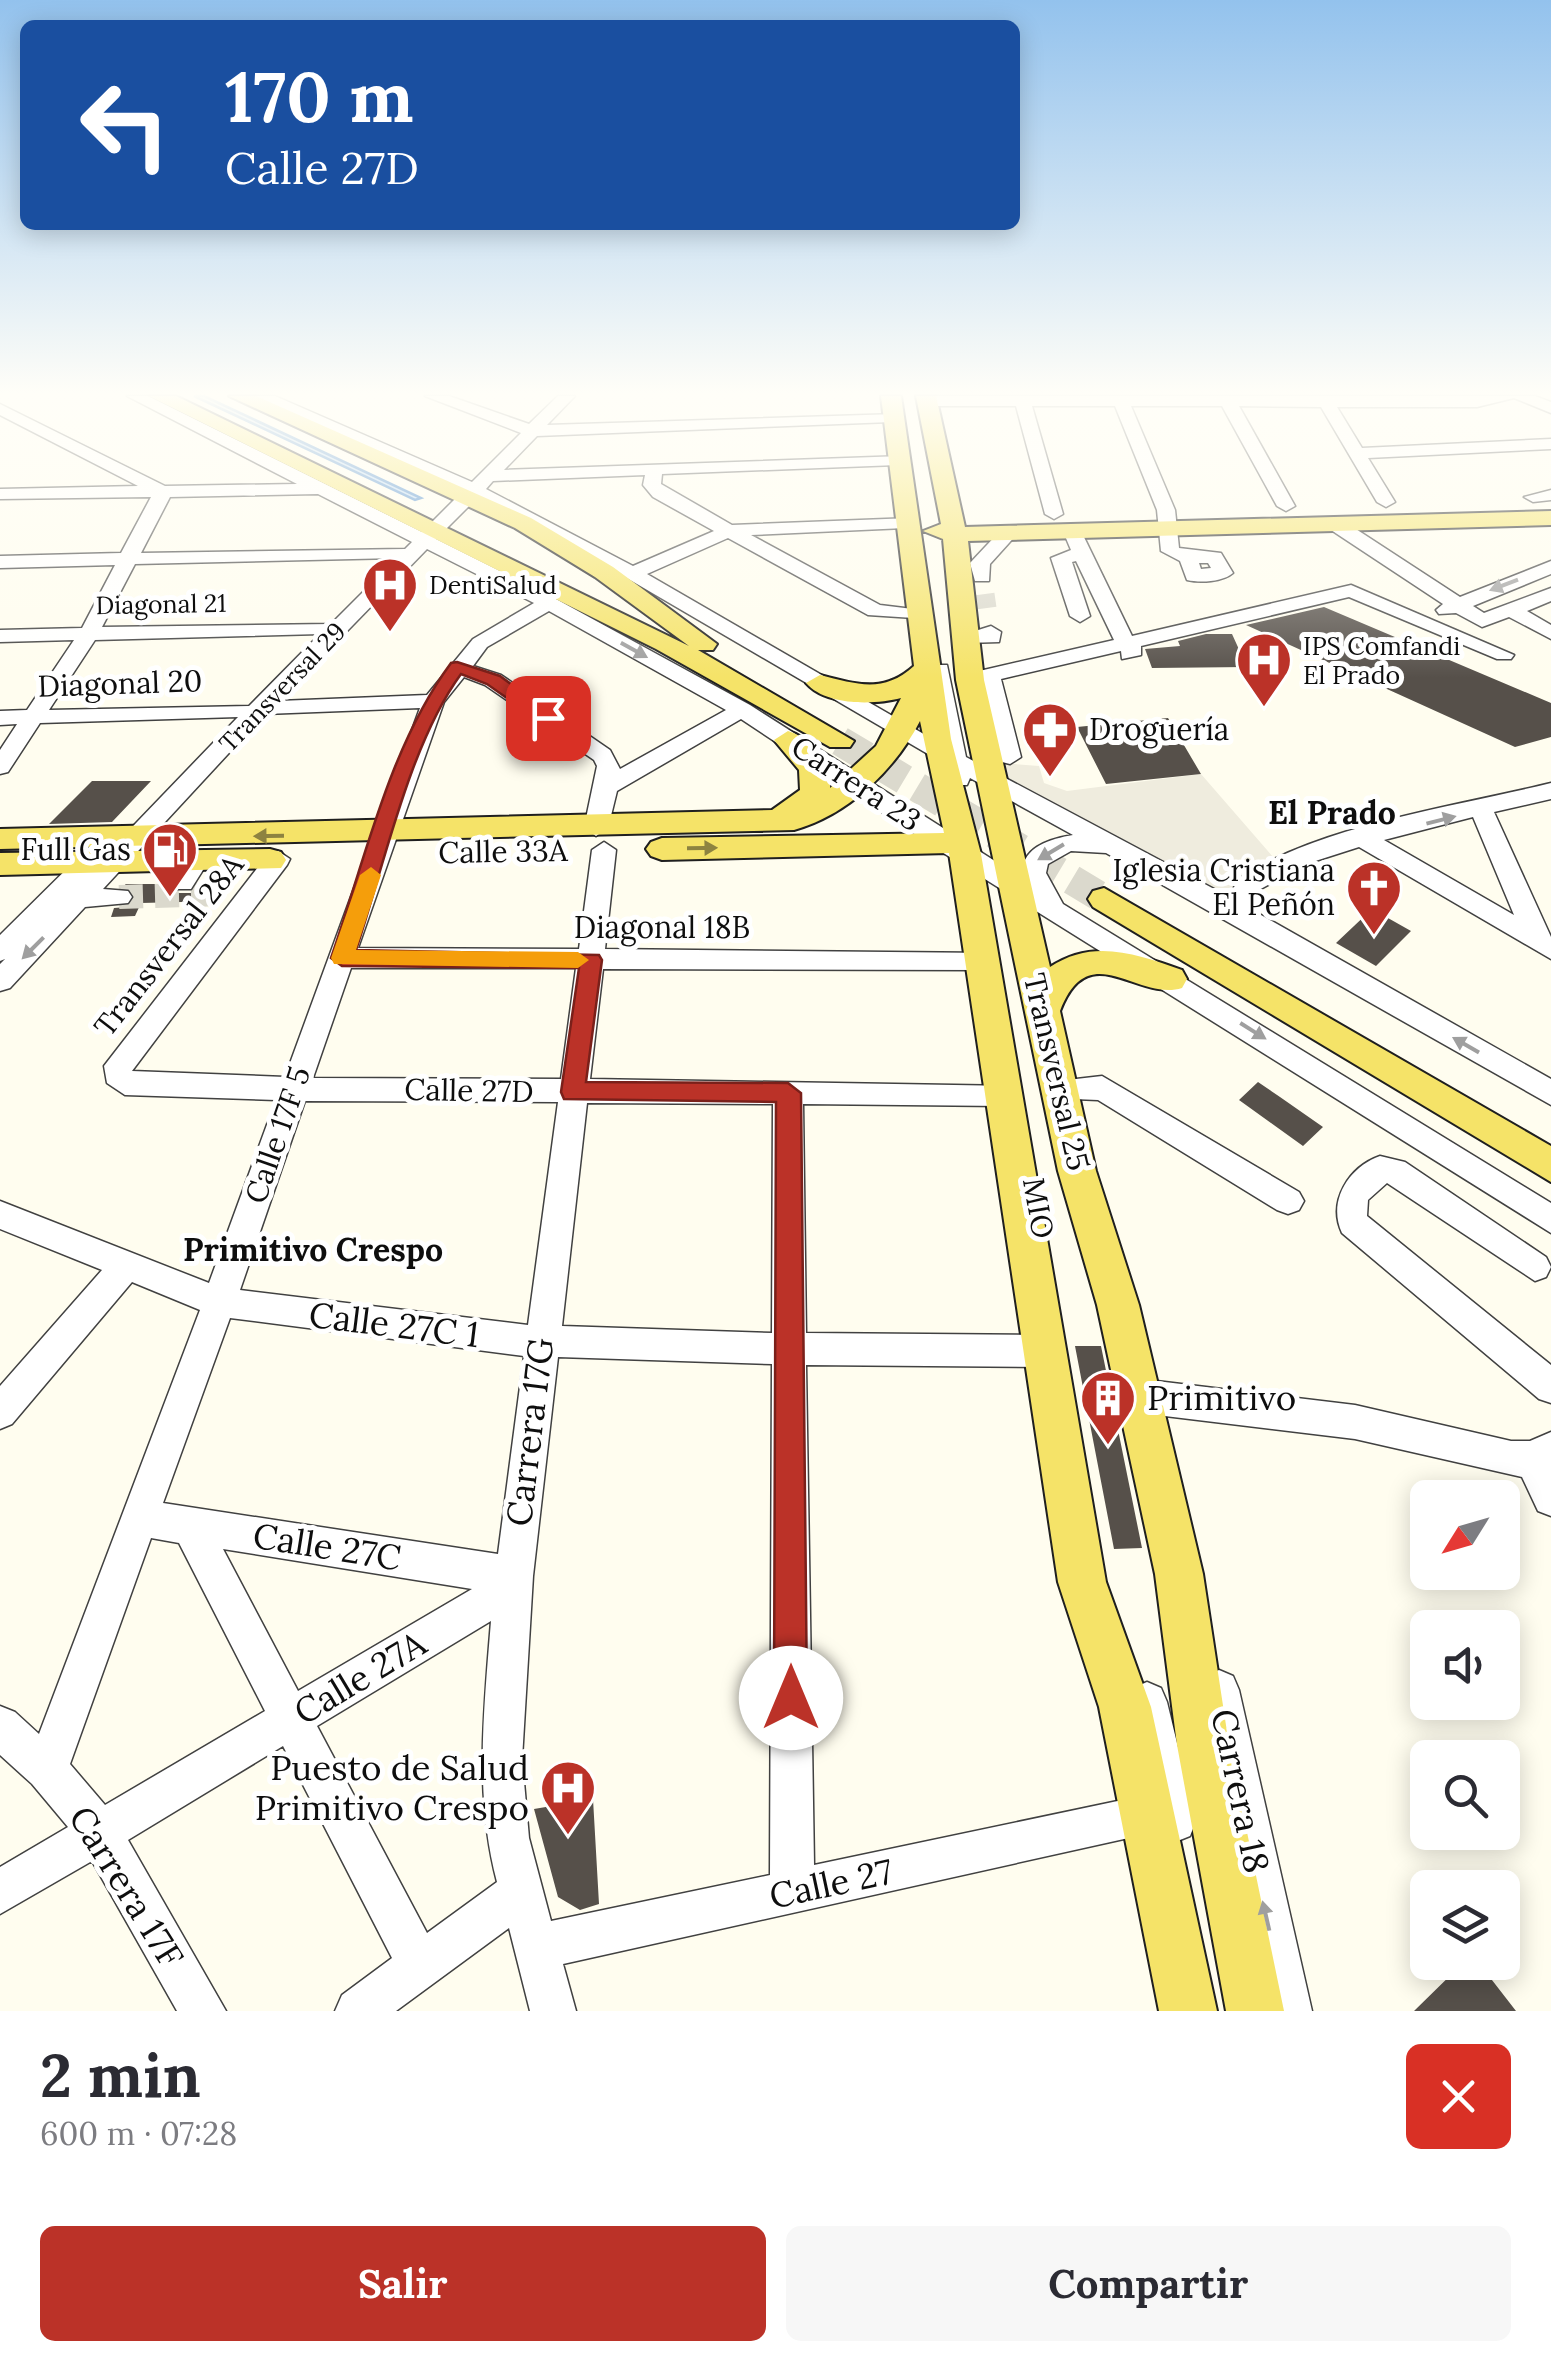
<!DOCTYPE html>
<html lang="es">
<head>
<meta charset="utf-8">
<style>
  body { margin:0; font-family:Lora,serif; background:#f7f7f7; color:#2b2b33; height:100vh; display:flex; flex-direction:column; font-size:38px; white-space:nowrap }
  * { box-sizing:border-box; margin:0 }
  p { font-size:32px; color:#7c7c81 }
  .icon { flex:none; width:55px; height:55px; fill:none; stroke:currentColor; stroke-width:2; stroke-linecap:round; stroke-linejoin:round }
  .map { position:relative; height:2011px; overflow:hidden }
  .details { display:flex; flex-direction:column; background:#fff; flex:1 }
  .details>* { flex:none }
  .guide { position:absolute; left:20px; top:20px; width:1000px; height:210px; border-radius:15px; box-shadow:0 5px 25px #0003; background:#1a4fa0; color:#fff; overflow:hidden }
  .needle { width:65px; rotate:233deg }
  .fabs { position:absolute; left:1410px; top:1480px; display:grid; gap:20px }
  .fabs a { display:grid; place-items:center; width:110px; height:110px; border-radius:15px; background:#fff; box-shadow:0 5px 25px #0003; font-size:50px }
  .pin { position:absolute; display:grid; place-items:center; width:85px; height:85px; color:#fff; margin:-42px; border-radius:20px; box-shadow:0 5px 15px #0006 }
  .me { position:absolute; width:110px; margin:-55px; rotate:0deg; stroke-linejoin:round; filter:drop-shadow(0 0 8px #0008) }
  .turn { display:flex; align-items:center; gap:35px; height:210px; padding:0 40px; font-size:45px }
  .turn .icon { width:130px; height:130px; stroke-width:2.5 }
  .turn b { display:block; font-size:70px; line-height:85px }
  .round { display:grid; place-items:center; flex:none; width:105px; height:105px; border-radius:15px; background:#f7f7f7 }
  .head { display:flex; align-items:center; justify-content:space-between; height:170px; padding:0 40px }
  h1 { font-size:60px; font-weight:800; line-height:75px }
  .button { display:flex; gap:20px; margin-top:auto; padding:20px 40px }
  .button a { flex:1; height:115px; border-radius:15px; background:#bb3228; color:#fff; font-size:40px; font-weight:800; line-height:115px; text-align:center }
  .button a+a { background:#f7f7f7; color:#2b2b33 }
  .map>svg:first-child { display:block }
  .plaza { fill:#efecde }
  .water { fill:#b5d6f5; stroke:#3d82ca; stroke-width:2.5 }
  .building { fill:#56504a }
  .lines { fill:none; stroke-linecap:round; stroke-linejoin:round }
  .minor-tunnel-far1 { stroke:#dbd9cd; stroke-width:19; stroke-dasharray:19 9; stroke-linecap:butt }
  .minor-tunnel { stroke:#dbd9cd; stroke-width:24; stroke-dasharray:24 12; stroke-linecap:butt }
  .major-tunnel { stroke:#dbd9cd; stroke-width:30; stroke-dasharray:30 15; stroke-linecap:butt }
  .minor-casing { stroke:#414141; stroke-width:3 }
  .major-casing { stroke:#1f1f1f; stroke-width:4 }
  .minor { fill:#fff; fill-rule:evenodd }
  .major { fill:#f5e368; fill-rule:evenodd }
  .oneway { fill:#9f9f9f }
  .oneway2 { fill:#8d8340 }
  .route { fill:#bb3228; stroke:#7a201a; stroke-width:2.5 }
  .slow { fill:#f59e0b }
  .labels { text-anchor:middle; stroke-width:10; stroke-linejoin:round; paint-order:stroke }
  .far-poi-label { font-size:25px; fill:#0e0e0e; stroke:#fff; text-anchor:start }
  .far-street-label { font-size:25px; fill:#0e0e0e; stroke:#fff }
  .street-label { font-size:30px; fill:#0e0e0e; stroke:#fff }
  .poi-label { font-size:30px; fill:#0e0e0e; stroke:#fff; text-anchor:end }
  .neighbourhood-label { font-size:32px; font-weight:bold; fill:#0e0e0e; stroke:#fff }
  .near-street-label { font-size:35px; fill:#0e0e0e; stroke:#fff }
  .near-poi-label { font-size:35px; fill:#0e0e0e; stroke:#fff; text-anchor:start }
</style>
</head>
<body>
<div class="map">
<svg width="1551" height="2011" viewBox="0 0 1551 2011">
  <rect width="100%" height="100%" fill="#fffdef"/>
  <path class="plaza" d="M988,762L1039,766L1044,783L1067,791L1201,774L1280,865L1240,904L992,780Z"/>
  <path class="water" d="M194,396H204L421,498L415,500Z"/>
  <path class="building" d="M1324,607L1551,703V737L1515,747L1246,625Z
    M1206,634H1232L1247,667L1152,668L1145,649L1180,646L1178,641Z
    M1168,718L1201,774L1106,784L1077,727Z
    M92,781H151L112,822L49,824Z
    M229,882L222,901L141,903L135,916L111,917L114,908L128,907L135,899L125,884H166L173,893H191L199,883Z
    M1372,909L1411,931L1376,966L1336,943Z
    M1258,1082L1280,1097L1323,1127L1303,1146L1239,1100Z
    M1075,1346H1101L1142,1548L1114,1549Z
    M593,1799L599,1904L580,1910L558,1897L534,1809Z
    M1464,1962H1478L1516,2011H1414Z"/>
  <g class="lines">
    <path class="minor-tunnel-far1" d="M985,594L987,608"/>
    <path class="minor-tunnel" d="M119,897L224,894"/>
    <path class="major-tunnel" d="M840,741L1104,899"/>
    <g class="minor-casing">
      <path id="minor" d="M127,396H148L422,532L463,491L253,396H275L472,482L521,433L425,396H449L529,424L558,396H575L547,425L897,414L899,417L891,422L537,436L504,470L903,456L906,460L897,465L662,474L661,484L732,525L912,518L914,522L905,528L751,535L880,605L929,611V619L868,615L728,538L647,574L941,744L929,669L933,665H947L966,757L1231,898L1236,881C1313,826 1458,806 1551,783V799L1494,812L1551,937V959L1359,847L1306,864L1257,891L1254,911L1551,1079V1105L1106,853L1071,851L1048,864L1046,873L1063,904L1551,1203V1233L937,849L741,719L617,791L608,828L596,836L584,828L597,766L594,760L485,685L464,677L444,702L358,948L579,949L592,850L604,842L616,850L605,949L991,953L995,960L982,970L603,969L590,1079L1013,1086L1018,1094L1013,1102L1003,1106L803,1104L806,1333L1045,1335L1057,1340L1062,1351L1057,1362L1045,1367L806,1365L814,1865L1127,1799L1142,1805L1148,1820L1142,1835L563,1964L576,2011H530L509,1928L396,2011H335L342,1995L392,1958L283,1746L128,1840L226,2011H177L92,1861L0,1914V1867L68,1827L32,1784L0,1755V1706L15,1712L39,1734L200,1310L132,1282L12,1424L0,1429V1386L102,1270L0,1229V1201L209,1283L276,1100L125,1095L107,1083L104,1066L269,853L278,851L290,859L287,865L132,1071L285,1077L420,708L265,714L103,889L128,891L132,897L128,903L85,907L10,988L0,991V964L5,959L0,961V935L93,843L102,841L113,847L238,717L40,723L8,772L0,774V750L17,724L0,725V711L27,710L74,640L0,642V630L82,628L115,565L0,568V556L121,553L151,497L0,499V489L138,486L0,415V404L165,486L297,484ZM645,475L643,485L653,497L714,531L633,566L486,489L493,481ZM318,494L412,542L405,549L141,553L170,497ZM477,498L625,577L945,764L951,785H967L970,778L1073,835C1049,839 1018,848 1023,879L750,705L556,599L436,539ZM427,549L534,603L473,639L427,695L279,701ZM397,558L331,624L102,627L135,564ZM549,611L726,710L620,769L610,750L501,675L473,666L487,647ZM320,634L249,706L49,710L95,640ZM1473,817L1514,915L1384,840ZM351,968H576L561,1079L313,1078ZM305,1101L558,1102L528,1325L240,1290ZM587,1103L773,1104L772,1333L562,1326ZM230,1318L524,1356L498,1554L163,1503ZM558,1357L772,1364L770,1875L551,1921L529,1838L522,1759L533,1576ZM151,1538L179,1543L265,1711L105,1805L70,1764ZM223,1549L472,1589L298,1691ZM491,1621C484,1710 474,1795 497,1882L427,1933L317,1726Z
        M1535,396L1551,402V413L1514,398L1477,407H1337L1362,448L1551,439V449L1368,458L1395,502L1386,507L1377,502L1321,407L1239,406L1295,506L1286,511L1277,506L1222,406H1131L1175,510L1179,548L1221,553L1233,573C1223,582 1200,583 1187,580L1180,561L1161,551L1157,510L1115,406H1032L1063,514L1054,519L1045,514L1016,406H926L918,401L926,396ZM1199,563H1208L1211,568L1201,569Z
        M1551,490V500L1533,502L1524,497Z
        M1325,518H1339L1460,597L1551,561V574L1473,606L1484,613L1551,588V601L1527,611L1551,625V639L1509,617L1482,627L1456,613L1439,614L1436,610L1443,604L1325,526Z
        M1072,525L1081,531L1132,636L1351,585L1514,655L1511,659H1497L1349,597L1141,646V655L1122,659L1121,651L1001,679L1021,757L1010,764L1002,762L981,684L962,685V675L1114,640L1076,561L1072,562L1090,616L1080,622L1070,616L1051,558L1071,550L1063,531Z
        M1002,529L1018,533L990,564L989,581H975L970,563Z
        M991,626L1001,632L999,642L966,643L956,637Z
        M196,854L208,862L191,889H173L169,883L187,856Z
        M1102,1076L1299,1192L1304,1201L1299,1210L1288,1214L1277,1210L1098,1100L1050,1098L1045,1090L1050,1082Z
        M1380,1156L1405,1162L1546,1257L1551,1267L1546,1277L1535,1281L1387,1183L1368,1200L1367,1216L1551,1365V1403L1539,1399L1342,1233C1327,1201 1349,1167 1380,1156Z
        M1140,1379L1355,1405L1511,1441H1530L1551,1432V1516L1538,1511L1522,1477L1355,1439L1140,1413L1128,1408L1123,1396L1128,1384Z
        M1219,1670L1233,1676L1239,1690L1312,2011H1266L1199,1690L1205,1676Z
        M1147,1682L1161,1688L1167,1702L1196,1821L1190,1836L1175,1842L1160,1836L1154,1821L1127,1702L1133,1688Z"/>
    </g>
    <g class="major-casing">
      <path id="major" d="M149,396H176L689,646L595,577L515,528L229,396H256L531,518L613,567L717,644L713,650H698L854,741L850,747H830L656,649Z
        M881,396H901L951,739L981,854L1106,1582L1151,1707L1217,2011H1159L1099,1707L1058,1582L949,853L662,860L651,856L646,849L651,842L662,838L944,833L920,721C895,770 848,815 794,830L0,849V829L772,810L800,790L799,770L774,740L788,731C810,737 832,764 830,788L876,746L901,698C874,705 826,706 806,683L820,675C857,684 883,694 914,666Z
        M916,396H936L965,527L1551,511V525L968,541L984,680L1050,967C1093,938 1137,954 1182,970L1187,979L1182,988C1137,1002 1089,935 1060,1011L1096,1171L1139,1305L1203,1574L1229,1745L1284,2011H1226L1177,1745L1155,1574L1097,1305L1058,1171L956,680L943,539L923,531L941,524Z
        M270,849L281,852L286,860L281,868L0,875V853Z
        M1104,888L1551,1146V1182L1093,907L1088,899L1093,891Z"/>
    </g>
    <use href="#minor" class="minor"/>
    <use href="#major" class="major"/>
  </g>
  <defs><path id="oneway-solid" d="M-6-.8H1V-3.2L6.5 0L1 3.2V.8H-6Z" transform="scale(2.5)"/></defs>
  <g class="oneway">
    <use href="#oneway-solid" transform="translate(1504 585) rotate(159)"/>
    <use href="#oneway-solid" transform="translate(634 650) rotate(29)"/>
    <use href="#oneway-solid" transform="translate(1441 820) rotate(-14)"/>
    <use href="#oneway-solid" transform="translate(1051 852) rotate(149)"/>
    <use href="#oneway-solid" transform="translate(33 948) rotate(135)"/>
    <use href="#oneway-solid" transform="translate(1253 1031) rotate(32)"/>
    <use href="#oneway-solid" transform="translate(1466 1045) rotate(-150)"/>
    <use href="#oneway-solid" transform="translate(1266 1916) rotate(-103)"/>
  </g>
  <g class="oneway2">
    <use href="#oneway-solid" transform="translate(269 836) rotate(179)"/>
    <use href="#oneway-solid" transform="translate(702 848) rotate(-1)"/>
  </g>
  <linearGradient id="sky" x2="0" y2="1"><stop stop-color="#93c2ed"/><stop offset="0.58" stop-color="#fffef8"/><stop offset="1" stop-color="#fffef8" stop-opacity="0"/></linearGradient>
  <rect width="1551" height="678" fill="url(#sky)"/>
  <path class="route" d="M457,662L500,676L557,718L541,722L487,684L461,674C409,745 384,866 356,950L599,955L602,960L586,1082L788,1083L801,1093L807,1698L803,1710L791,1715L779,1710L774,1698L776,1102L564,1099L561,1092L579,968L342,966L331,958C365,860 389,747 451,663Z"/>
  <path class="slow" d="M371,867L381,875L356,950L578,952L589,960L578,968L334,964L331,958L360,875Z"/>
  <defs>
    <g id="hospital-pin" transform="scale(2.875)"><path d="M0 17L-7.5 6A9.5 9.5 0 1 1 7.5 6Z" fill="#bb3228" stroke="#fff"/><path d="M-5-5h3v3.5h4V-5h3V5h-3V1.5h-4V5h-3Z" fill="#fff"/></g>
    <g id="pharmacy-pin" transform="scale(2.875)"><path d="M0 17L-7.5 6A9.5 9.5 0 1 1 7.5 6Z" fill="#bb3228" stroke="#fff"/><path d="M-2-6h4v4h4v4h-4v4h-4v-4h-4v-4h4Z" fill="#fff"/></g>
    <g id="fuel-pin" transform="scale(2.875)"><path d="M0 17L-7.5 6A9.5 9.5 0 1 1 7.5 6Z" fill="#bb3228" stroke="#fff"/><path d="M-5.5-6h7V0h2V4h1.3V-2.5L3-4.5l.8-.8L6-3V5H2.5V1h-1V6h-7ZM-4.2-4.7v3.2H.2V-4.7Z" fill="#fff"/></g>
    <g id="church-pin" transform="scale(2.875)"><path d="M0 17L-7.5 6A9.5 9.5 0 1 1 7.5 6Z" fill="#bb3228" stroke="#fff"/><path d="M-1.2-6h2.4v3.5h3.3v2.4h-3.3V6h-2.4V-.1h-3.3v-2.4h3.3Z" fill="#fff"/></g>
    <g id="building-pin" transform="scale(2.875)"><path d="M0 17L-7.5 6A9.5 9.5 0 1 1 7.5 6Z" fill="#bb3228" stroke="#fff"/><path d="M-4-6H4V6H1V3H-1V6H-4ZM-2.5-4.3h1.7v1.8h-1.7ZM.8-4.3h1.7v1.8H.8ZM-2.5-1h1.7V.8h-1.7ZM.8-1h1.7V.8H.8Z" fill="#fff"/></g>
  </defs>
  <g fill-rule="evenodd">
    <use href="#hospital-pin" x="390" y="585"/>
    <use href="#hospital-pin" x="1264" y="660"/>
    <use href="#pharmacy-pin" x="1050" y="730"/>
    <use href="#fuel-pin" x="170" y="850"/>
    <use href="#church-pin" x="1374" y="888"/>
    <use href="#building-pin" x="1108" y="1398"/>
    <use href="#hospital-pin" x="568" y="1788"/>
  </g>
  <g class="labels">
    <g class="far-poi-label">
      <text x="429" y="594">DentiSalud</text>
      <text x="1303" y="655">IPS Comfandi<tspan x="1303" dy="29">El Prado</tspan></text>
    </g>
    <g class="far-street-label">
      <text transform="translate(161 604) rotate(-1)" y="9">Diagonal 21</text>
      <text transform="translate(282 687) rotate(-46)" y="9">Transversal 29</text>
    </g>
    <g class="street-label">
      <text transform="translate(120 684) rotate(-2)" y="10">Diagonal 20</text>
      <text transform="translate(856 784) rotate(33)" y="10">Carrera 23</text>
      <text transform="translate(503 852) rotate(-1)" y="10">Calle 33A</text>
      <text x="662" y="938">Diagonal 18B</text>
      <text transform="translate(169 946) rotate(-52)" y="10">Transversal 28A</text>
      <text transform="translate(1056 1072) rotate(77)" y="10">Transversal 25</text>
      <text transform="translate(469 1091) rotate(1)" y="10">Calle 27D</text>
      <text transform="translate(278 1135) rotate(-71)" y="10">Calle 17F 5</text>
      <text transform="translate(1038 1208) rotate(80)" y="10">MIO</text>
    </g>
    <g class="poi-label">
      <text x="1089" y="740" text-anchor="start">Droguería</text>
      <text x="131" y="860">Full Gas</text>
      <text x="1335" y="881">Iglesia Cristiana<tspan x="1335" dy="34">El Peñón</tspan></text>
    </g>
    <g class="neighbourhood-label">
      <text x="1332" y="824">El Prado</text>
      <text x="313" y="1261">Primitivo Crespo</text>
    </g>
    <g class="near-street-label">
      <text transform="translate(394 1325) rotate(7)" y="12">Calle 27C 1</text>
      <text transform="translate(530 1432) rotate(-83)" y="12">Carrera 17G</text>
      <text transform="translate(327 1547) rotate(9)" y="12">Calle 27C</text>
      <text transform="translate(360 1678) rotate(-31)" y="12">Calle 27A</text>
      <text transform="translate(1240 1791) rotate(78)" y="12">Carrera 18</text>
      <text transform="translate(831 1884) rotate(-12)" y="12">Calle 27</text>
      <text transform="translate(126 1887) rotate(58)" y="12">Carrera 17F</text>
    </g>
    <g class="near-poi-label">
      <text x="1147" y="1410">Primitivo</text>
      <text x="529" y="1780" text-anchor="end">Puesto de Salud<tspan x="529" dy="40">Primitivo Crespo</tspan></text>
    </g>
  </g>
</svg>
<div class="fabs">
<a><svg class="needle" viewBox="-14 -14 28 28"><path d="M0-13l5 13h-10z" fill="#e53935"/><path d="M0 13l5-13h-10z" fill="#7c7c81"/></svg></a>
<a><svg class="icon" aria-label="sound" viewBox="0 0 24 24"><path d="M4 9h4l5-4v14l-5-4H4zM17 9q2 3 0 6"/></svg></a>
<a><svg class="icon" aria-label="search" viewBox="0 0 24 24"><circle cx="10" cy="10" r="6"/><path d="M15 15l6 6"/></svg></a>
<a><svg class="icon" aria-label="layers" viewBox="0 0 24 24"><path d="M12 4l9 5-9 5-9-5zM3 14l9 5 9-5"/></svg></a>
</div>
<div class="pin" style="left:548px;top:718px;background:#d93025"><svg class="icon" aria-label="arrive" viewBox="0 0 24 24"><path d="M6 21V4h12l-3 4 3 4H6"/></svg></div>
<svg class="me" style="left:791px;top:1698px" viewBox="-20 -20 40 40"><circle r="19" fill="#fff"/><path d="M0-13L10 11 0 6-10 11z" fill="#bb3228"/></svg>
<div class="guide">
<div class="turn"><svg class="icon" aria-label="left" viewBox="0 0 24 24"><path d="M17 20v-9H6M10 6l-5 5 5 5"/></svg><div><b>170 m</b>Calle 27D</div></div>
</div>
</div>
<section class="details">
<div class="head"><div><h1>2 min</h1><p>600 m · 07:28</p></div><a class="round" style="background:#d93025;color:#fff"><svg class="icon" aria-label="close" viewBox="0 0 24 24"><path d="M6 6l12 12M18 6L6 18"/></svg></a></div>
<div class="button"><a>Salir</a><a>Compartir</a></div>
</section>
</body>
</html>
